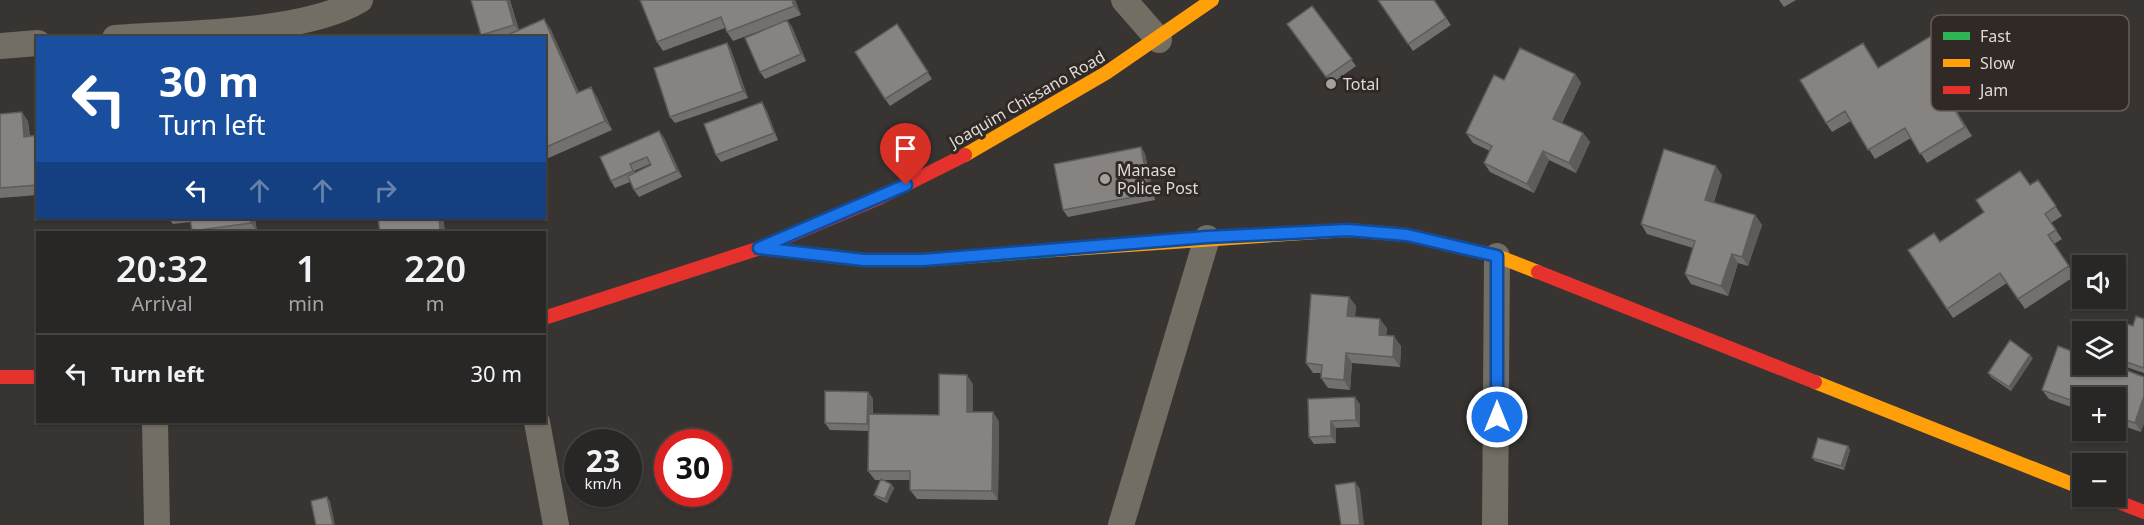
<!DOCTYPE html>
<html lang="en">
<head>
<meta charset="utf-8">
<style>
  body { margin:0; font-family:"Noto Sans",sans-serif; background:#353332; color:#f1f3f6; height:100vh; display:flex; flex-direction:column; font-size:22px; white-space:nowrap }
  * { box-sizing:border-box; margin:0 }
  p { font-size:20px; color:#a5a5a7 }
  .icon { flex:none; width:33px; height:33px; fill:none; stroke:currentColor; stroke-width:2; stroke-linecap:round; stroke-linejoin:round }
  .map { position:relative; flex:1; overflow:hidden }
  .side { position:absolute; left:36px; top:231px; width:510px; height:192px; display:flex; flex-direction:column; background:#292726; border-radius:0px; box-shadow:0 2px 4px #0004,0 0 0 2px #454443 }
  .side>* { flex:none }
  .top-card { position:absolute; left:36px; top:36px; width:510px; height:183px; border-radius:0px; box-shadow:0 2px 4px #0004,0 0 0 2px #454443; background:#1a4fa0; color:#fff; overflow:hidden }
  .controls { position:absolute; left:2072px; top:255px; display:grid; gap:12px }
  .controls a { display:grid; place-items:center; width:54px; height:54px; border-radius:0px; background:#292726; box-shadow:0 2px 4px #0004,0 0 0 2px #454443; font-size:30px }
  .speed { position:absolute; left:564px; top:429px; display:flex; gap:12px; font-size:30px; font-weight:700; text-align:center }
  .speed>* { display:grid; place-content:center; width:78px; height:78px; border-radius:50%; background:#292726; box-shadow:0 2px 4px #0004,0 0 0 2px #454443; line-height:1 }
  .speed small { font-size:15px; font-weight:400 }
  .speed .limit { border:9px solid #d22; background:#fff; color:#111 }
  .pin { position:absolute; display:grid; place-items:center; width:51px; height:51px; color:#fff; margin:-62px -26px; border-radius:50% 50% 50% 0; rotate:-45deg; box-shadow:0 0 6px #0007 }
  .pin .icon { rotate:45deg }
  .me { position:absolute; width:66px; margin:-33px; rotate:0deg; stroke-linejoin:round; filter:drop-shadow(0 0 4px #0008) }
  .turn { display:flex; align-items:center; gap:21px; height:126px; padding:0 24px; font-size:27px }
  .turn .icon { width:78px; height:78px; stroke-width:2.5 }
  .turn b { display:block; font-size:42px; line-height:51px }
  .lanes { display:flex; align-items:center; height:57px; padding:0 24px; background:#0003; justify-content:center; gap:30px; direction:ltr }
  .lanes .off { opacity:.35 }
  .eta { display:flex; justify-content:space-evenly; align-items:center; height:102px; text-align:center }
  .eta b { font-size:36px; font-weight:600; line-height:42px }
  ul { padding:0; list-style:none }
  li { display:flex; align-items:center; gap:18px; height:78px; padding:0 24px; border-top:2px solid #454443 }
  li div { flex:1 }
  li b { display:block; font-size:22px }
  li em { font-style:normal }
  .map>svg:first-child { display:block }
  .lines { fill:none; stroke-linecap:round; stroke-linejoin:round }
  .street { stroke:#726e63; stroke-width:26 }
  .fast { stroke:#30b455; stroke-width:14 }
  .slow { stroke:#ff9f0a; stroke-width:14 }
  .jam { stroke:#e5322d; stroke-width:14 }
  .wall { fill:#73716f; fill-rule:evenodd }
  .shaded-wall { fill:#5e5c5a }
  .building { fill:#868381; stroke:#5e5c5a; stroke-width:1.5 }
  .route-casing { stroke:#114b97; stroke-width:15 }
  .route { stroke:#1a73e8; stroke-width:10 }
  .poi-dot { fill:#a4a09d; stroke:#302925; stroke-width:2 }
  .labels { text-anchor:middle; stroke-width:6; stroke-linejoin:round; paint-order:stroke }
  .poi-label { font-size:16px; fill:#dfdad7; stroke:#302925; text-anchor:start }
  .street-label { font-size:16px; fill:#dfdad7; stroke:#302925 }
  .key { fill:#302925; stroke:#655e5a; stroke-width:1.5 }
  .key-label { font-size:16px; fill:#dfdad7 }
</style>
</head>
<body>
<div class="map">
<svg width="2144" height="525" viewBox="0 0 2144 525">
  <rect width="100%" height="100%" fill="#373432"/>
  <g class="lines">
    <path class="street" d="M1124,0L1159,40
      M115,38C182,33 304,34 360,0
      M0,46L38,43
      M155,422L157,525
      M537,422L556,525
      M1121,525L1207,238
      M1495,525L1497,256"/>
    <path class="fast" d="M759,248L864,260H923L1056,250"/>
    <path class="slow" d="M965,155L1106,73L1212,0
      M1056,250L1348,230L1407,235L1497,256L1538,272
      M1815,382L2082,488"/>
    <path class="jam" d="M1538,272L1815,382
      M544,318L760,248L879,198L965,155
      M0,377H38
      M2103,496L2144,512"/>
  </g>
  <path class="wall" d="M471,0H510L519,30L550,28L579,93L597,97L612,130L544,160V38H482L481,35Z
    M640,0H795L801,15L787,20L792,27L806,61L765,79L760,72L784,22L733,41L727,32L725,28L663,51L657,42Z
    M1378,0H1434L1451,25L1413,51Z
    M1779,0H1796L1784,7Z
    M1312,6L1356,66L1331,84L1287,24Z
    M897,24L932,79L890,106L885,99Z
    M1947,39L1968,74L1943,89L1972,136L1927,163L1911,138L1875,159L1851,121L1832,132L1826,123L1869,52L1878,67Z
    M727,43L731,50L748,98L675,123L670,117Z
    M1575,74L1581,83L1562,123L1583,133L1590,142L1576,173L1549,160L1534,193L1490,172L1484,163L1490,151L1473,143L1466,133L1504,80Z
    M766,109L778,140L721,162L716,155Z
    M0,114L28,121L30,136L38,135V195L0,198Z
    M659,131L664,138L682,177L639,197L634,190L630,182L615,188L611,181ZM650,164L651,165L635,173L634,171Z
    M1141,147L1145,154L1155,200L1068,217L1063,210Z
    M1722,175L1714,202L1755,215L1762,225L1748,266L1738,263L1728,296L1691,284L1685,274L1693,248L1647,234L1641,224Z
    M2038,180L2062,216L2051,223L2062,239L2054,244L2075,276L2025,309L2007,283L1953,318L1908,250L1934,233L1940,241Z
    M168,218H255L257,232H193L192,231L191,222L173,224Z
    M378,218H443L445,232H380Z
    M1349,297L1356,306L1355,317L1387,328L1386,336L1401,346L1400,367L1352,363L1350,390L1328,388L1321,378L1322,373H1313L1306,363Z
    M2144,319V373L2117,364L2115,361V347L2133,326Z
    M2033,358L2011,391L1991,377L1988,373Z
    M2144,377L2141,432L2115,423V398H2082V411L2049,399L2042,390Z
    M973,384V412H993L999,422L998,500L917,499L910,490V480H884L891,484L894,488L887,503L877,498L874,495L881,480H875L868,471L869,431L830,430L825,423L868,392L873,399V414L939,415Z
    M1308,399L1360,404V427L1336,428V443L1314,444L1309,437Z
    M1848,446L1850,450L1844,470L1815,461L1812,458Z"/>
  <path class="shaded-wall" d="M507,0H510L519,32L514,25Z
    M792,0H795L801,15L794,6Z
    M544,19L550,28L584,103L577,93Z
    M787,20L792,27L806,61L801,54Z
    M1941,30L1947,39L1968,74L1961,65Z
    M727,43L731,50L748,98L743,91Z
    M1575,74L1581,83L1559,128L1553,119Z
    M1937,80L1943,89L1972,136L1965,127Z
    M591,87L597,97L612,130L605,121Z
    M762,102L766,109L778,140L774,133Z
    M22,112L28,121L30,146L24,137Z
    M659,131L664,138L682,177L677,171Z
    M1583,133L1590,142L1576,173L1569,163Z
    M1141,147L1145,154L1155,200L1150,194Z
    M1543,151L1549,160L1534,193L1527,184Z
    M1716,166L1722,175L1712,209L1705,200Z
    M1755,215L1762,225L1748,266L1742,257Z
    M250,218H255L257,232L251,223Z
    M439,218H443L445,232H442L440,230Z
    M1732,254L1738,263L1728,296L1721,286Z
    M1349,297L1356,306L1354,326L1347,316Z
    M1380,319L1387,328L1385,345L1379,335Z
    M1394,336L1401,346L1400,367L1393,357Z
    M1346,353L1352,363L1350,390L1344,380Z
    M2030,355L2033,358L2011,391L2009,387Z
    M967,375L973,384V421L967,412Z
    M868,392L873,399L872,431L867,424Z
    M2144,396V424L2141,432L2135,423Z
    M1355,397L1360,404V427L1356,420Z
    M993,412L999,422L998,500L992,491Z
    M1331,421L1336,428V443L1331,436Z
    M1848,446L1850,450L1844,470L1841,466Z
    M1355,482L1360,489L1364,525H1360Z
    M891,484L894,488L887,503L885,499Z
    M327,497L330,501L335,525H333Z"/>
  <path class="building" d="M471,0H507L514,25L481,35Z
    M640,0H792L794,6L727,32L721,17L657,42Z
    M1378,0H1434L1446,18L1408,44Z
    M1312,6L1352,59L1326,77L1287,24Z
    M544,19L577,93L591,87L605,121L544,148V38H501Z
    M787,20L801,54L760,72L745,38Z
    M897,24L928,72L885,99L855,52Z
    M1941,30L1961,65L1937,80L1965,127L1920,154L1905,128L1868,150L1845,111L1826,123L1800,80L1863,43L1878,68Z
    M727,43L743,91L670,117L654,68Z
    M1520,48L1575,74L1553,119L1583,133L1569,163L1543,151L1527,184L1484,163L1492,146L1466,133L1494,75L1504,80Z
    M762,102L774,133L716,155L704,124Z
    M22,112L24,137L38,135V185L0,188V114Z
    M659,131L677,171L634,190L628,176L651,165L647,157L630,164L633,171L611,181L600,157Z
    M1141,147L1150,194L1063,210L1054,164Z
    M1664,149L1716,166L1705,200L1755,215L1742,257L1732,254L1721,286L1685,274L1695,241L1641,224Z
    M2020,171L2030,185L2038,180L2056,206L2045,214L2056,230L2048,235L2069,266L2018,299L2000,273L1947,309L1908,250L1934,233L1940,242L1984,212L1976,200Z
    M190,218H250L251,223L192,231Z
    M378,218H439L440,230L412,232H380Z
    M1311,294L1349,297L1347,316L1380,319L1379,335L1394,336L1393,357L1346,353L1344,380L1321,378L1322,365L1306,363Z
    M2136,316L2144,319V368L2115,358V347L2124,323L2133,326Z
    M2010,340L2030,355L2009,387L1988,373Z
    M2058,346L2082,355V364H2110L2144,377V396L2135,423L2115,416V398H2082V404L2042,390Z
    M939,374L967,375V412H993L992,491L910,490V471H868L869,414L939,415Z
    M825,391L868,392L867,424L825,423Z
    M1355,397L1356,420L1331,421V436L1309,437L1308,399Z
    M1818,438L1848,446L1841,466L1812,458Z
    M881,479L891,484L885,499L874,495Z
    M1355,482L1360,525H1341L1335,485Z
    M327,497L333,525H316L311,501Z"/>
  <g class="lines">
    <g class="route-casing">
      <path id="route" d="M906,185L759,248L864,260H923L1207,237L1348,230L1407,235L1497,256V417"/>
    </g>
    <use href="#route" class="route"/>
  </g>
  <g class="poi-dot">
    <circle cx="1331" cy="84" r="6"/>
    <circle cx="1105" cy="179" r="6"/>
  </g>
  <g class="labels">
    <g class="poi-label">
      <text x="1343" y="90">Total</text>
      <text x="1117" y="176">Manase<tspan x="1117" dy="18">Police Post</tspan></text>
    </g>
    <g class="street-label">
      <text transform="translate(1027 99) rotate(-30)" y="6">Joaquim Chissano Road</text>
    </g>
  </g>
  <rect x="1931" y="15" width="198" height="96" rx="9" class="key"/>
  <rect x="1943" y="32" width="27" height="8" fill="#30b455"/>
  <rect x="1943" y="59" width="27" height="8" fill="#ff9f0a"/>
  <rect x="1943" y="86" width="27" height="8" fill="#e5322d"/>
  <g class="key-label">
    <text x="1980" y="42">Fast</text>
    <text x="1980" y="69">Slow</text>
    <text x="1980" y="96">Jam</text>
  </g>
</svg>
<div class="controls">
<a><svg class="icon" aria-label="sound" viewBox="0 0 24 24"><path d="M4 9h4l5-4v14l-5-4H4zM17 9q2 3 0 6"/></svg></a>
<a><svg class="icon" aria-label="layers" viewBox="0 0 24 24"><path d="M12 4l9 5-9 5-9-5zM3 14l9 5 9-5"/></svg></a>
<a>+</a>
<a>−</a>
</div>
<div class="speed"><div>23<small>km/h</small></div><div class="limit">30</div></div>
<div class="pin" style="left:906px;top:185px;background:#d93025"><svg class="icon" aria-label="arrive" viewBox="0 0 24 24"><path d="M6 21V4h12l-3 4 3 4H6"/></svg></div>
<svg class="me" style="left:1497px;top:417px" viewBox="-20 -20 40 40"><circle r="17" fill="#1a73e8" stroke="#fff" stroke-width="3"/><path d="M0-11L8 9 0 5-8 9z" fill="#fff"/></svg>
<div class="top-card">
<div class="turn"><svg class="icon" aria-label="left" viewBox="0 0 24 24"><path d="M17 20v-9H6M10 6l-5 5 5 5"/></svg><div><b>30 m</b>Turn left</div></div>
<div class="lanes"><svg class="icon" aria-label="left" viewBox="0 0 24 24"><path d="M17 20v-9H6M10 6l-5 5 5 5"/></svg><svg class="icon off" aria-label="ahead" viewBox="0 0 24 24"><path d="M12 20V5M6 11l6-6 6 6"/></svg><svg class="icon off" aria-label="ahead" viewBox="0 0 24 24"><path d="M12 20V5M6 11l6-6 6 6"/></svg><svg class="icon off" aria-label="right" viewBox="0 0 24 24"><path d="M7 20v-9h11M14 6l5 5-5 5"/></svg></div>
</div>
<section class="side">
<div class="eta">
<div><b>20:32</b><p>Arrival</p></div>
<div><b>1</b><p>min</p></div>
<div><b>220</b><p>m</p></div>
</div>
<ul>
<li><svg class="icon" aria-label="left" viewBox="0 0 24 24"><path d="M17 20v-9H6M10 6l-5 5 5 5"/></svg><div><b>Turn left</b></div><em>30 m</em></li>
</ul>
</section>
</div>
</body>
</html>
